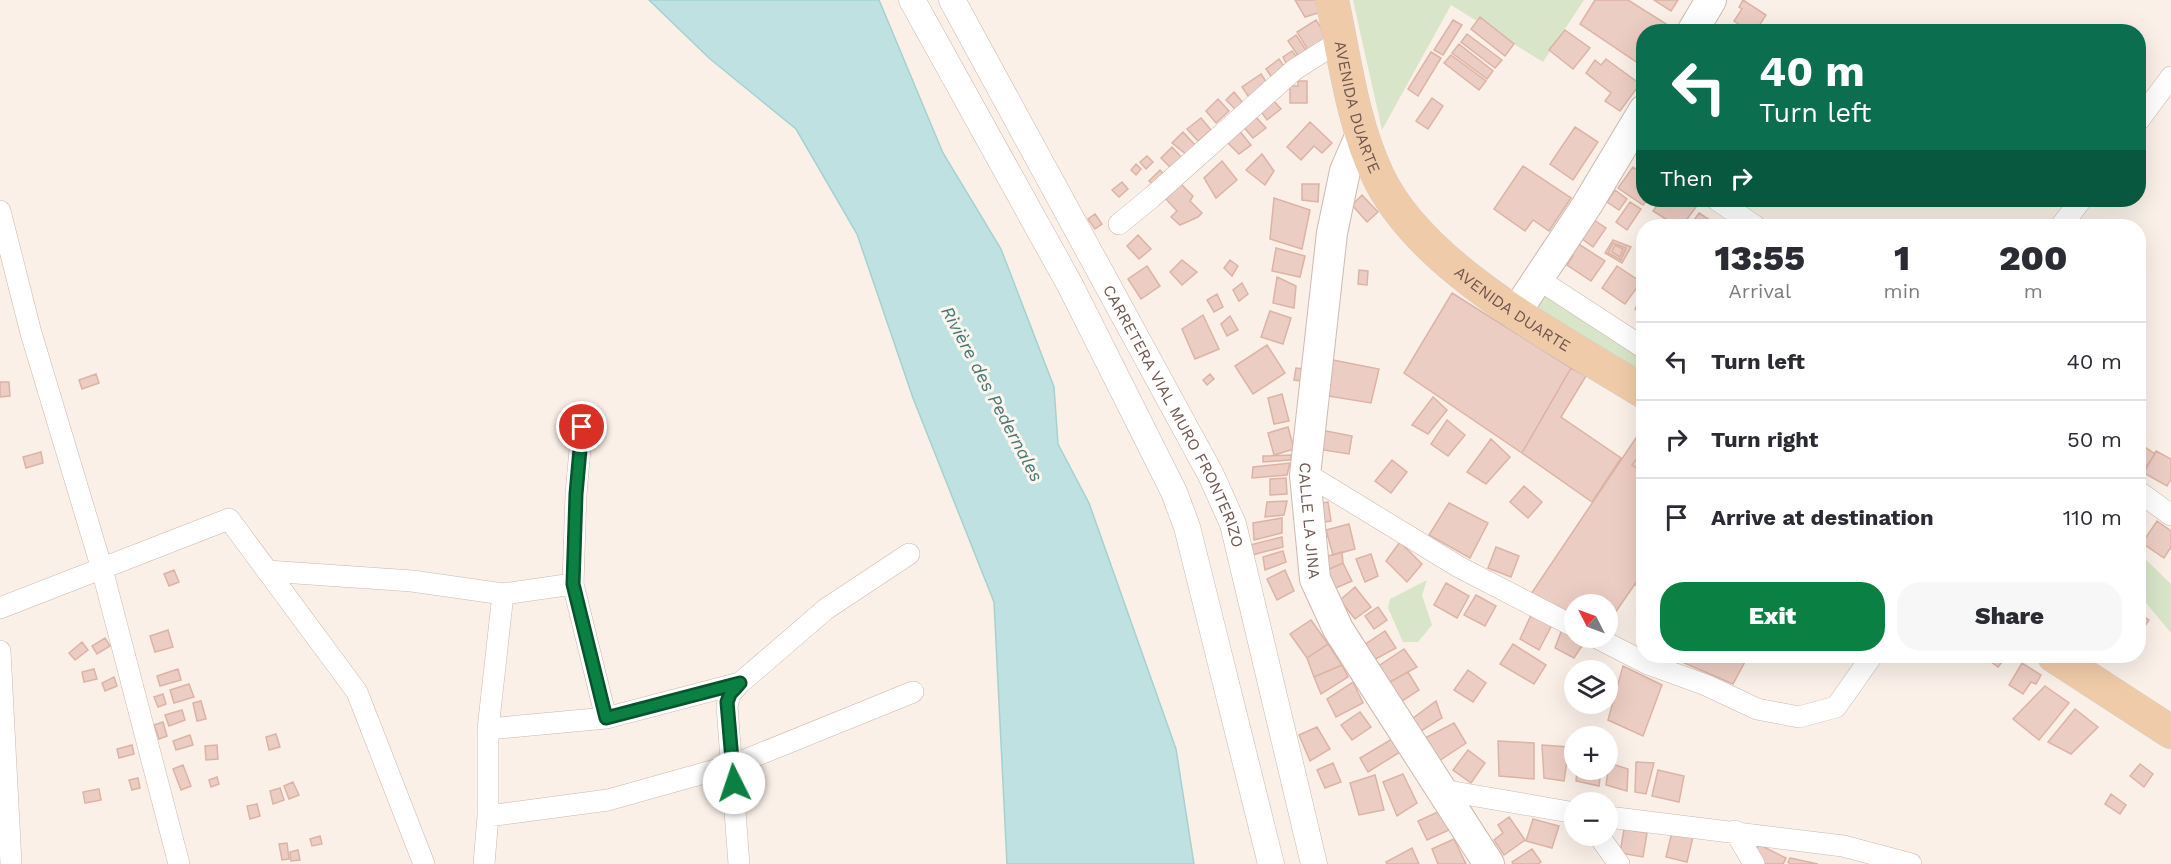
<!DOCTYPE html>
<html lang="en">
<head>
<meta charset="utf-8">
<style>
  body { margin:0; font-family:"Work Sans",sans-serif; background:#f7f7f7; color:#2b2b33; height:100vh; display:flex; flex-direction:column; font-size:22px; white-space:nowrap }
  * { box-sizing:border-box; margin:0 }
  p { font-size:20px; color:#7c7c81 }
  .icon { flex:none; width:33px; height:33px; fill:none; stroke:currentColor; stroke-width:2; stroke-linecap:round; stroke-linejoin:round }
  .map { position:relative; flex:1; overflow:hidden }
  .details { position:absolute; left:1636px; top:219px; width:510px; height:444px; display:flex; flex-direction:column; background:#fff; border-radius:24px; box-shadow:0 6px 24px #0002 }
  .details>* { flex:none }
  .banner { position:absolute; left:1636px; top:24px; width:510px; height:183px; border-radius:24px; box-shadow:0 6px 24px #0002; background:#0b6e4f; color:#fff; overflow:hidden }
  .needle { width:39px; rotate:312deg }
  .buttons { position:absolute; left:1564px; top:594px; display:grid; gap:12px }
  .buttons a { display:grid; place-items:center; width:54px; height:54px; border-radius:50%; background:#fff; box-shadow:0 6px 24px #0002; font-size:30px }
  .pin { position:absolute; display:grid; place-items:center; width:51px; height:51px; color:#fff; margin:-26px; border:3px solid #fff; border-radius:50%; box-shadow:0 2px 6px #0007 }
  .me { position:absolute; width:66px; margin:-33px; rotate:356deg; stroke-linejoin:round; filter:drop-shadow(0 0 4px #0008) }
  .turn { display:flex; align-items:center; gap:21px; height:126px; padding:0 24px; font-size:27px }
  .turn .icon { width:78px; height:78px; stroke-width:2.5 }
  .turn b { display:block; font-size:42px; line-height:51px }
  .then { display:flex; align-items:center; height:57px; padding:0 24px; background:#0003; gap:12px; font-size:22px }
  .eta { display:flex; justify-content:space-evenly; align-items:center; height:102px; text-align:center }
  .eta b { font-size:36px; font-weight:800; line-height:42px }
  .button { display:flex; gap:12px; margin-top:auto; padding:12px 24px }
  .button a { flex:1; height:69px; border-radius:24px; background:#0b8043; color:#fff; font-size:24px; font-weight:800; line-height:69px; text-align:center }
  .button a+a { background:#f7f7f7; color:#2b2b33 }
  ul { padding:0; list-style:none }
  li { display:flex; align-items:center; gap:18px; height:78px; padding:0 24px; border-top:2px solid #e1e1e2 }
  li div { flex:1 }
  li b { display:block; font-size:22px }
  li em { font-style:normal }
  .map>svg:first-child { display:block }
  .green { fill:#d8e5c8 }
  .water { fill:#bfe1e1; stroke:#a6d1d1; stroke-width:1.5 }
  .building { fill:#eccdc3; stroke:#dcb3a5; stroke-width:1.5 }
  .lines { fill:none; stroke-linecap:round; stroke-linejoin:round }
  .minor-casing { stroke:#cab8af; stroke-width:22 }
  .tertiary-casing { stroke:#cab8af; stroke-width:27 }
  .secondary-casing { stroke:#ceb9b0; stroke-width:32 }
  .primary-casing { stroke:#d4ccca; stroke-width:34 }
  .minor { stroke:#fff; stroke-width:21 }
  .tertiary { stroke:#fff; stroke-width:26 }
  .secondary { stroke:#fff; stroke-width:30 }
  .primary { stroke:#f0cba9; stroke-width:33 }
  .route-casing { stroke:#07532c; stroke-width:15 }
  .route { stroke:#0b8043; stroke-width:10 }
  .labels { text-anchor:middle; stroke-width:6; stroke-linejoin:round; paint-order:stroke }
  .street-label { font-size:16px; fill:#70564f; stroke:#fdf5ee }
  .water-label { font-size:18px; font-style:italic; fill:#48797a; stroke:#fdf5ee }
</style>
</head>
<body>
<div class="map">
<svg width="2171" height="864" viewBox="0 0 2171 864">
  <rect width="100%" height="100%" fill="#faf0e8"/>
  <path class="green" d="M1353,0H1584L1543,62L1451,5L1382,130Z
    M1538,279L1644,348V392L1516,312Z
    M2139,553L2171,584V633L2146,603L2139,598Z
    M1427,580L1422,595L1432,625L1418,642H1403L1388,608L1390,599Z"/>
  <path class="water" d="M649,0H879L943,153L1001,249L1054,387L1058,444L1089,503L1176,749L1194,864H1007L994,602L913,398L857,234L796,129L709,58Z"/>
  <path class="building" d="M1295,0H1319L1324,11L1305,17Z
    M1595,0H1628L1671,27L1668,32H1644V67L1580,24Z
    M1654,0H1678L1671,11Z
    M1743,0L1766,15L1755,32H1750L1734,21L1742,9L1739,7Z
    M1480,17L1514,44L1505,56L1471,29Z
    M1316,20L1327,37L1308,50L1297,32Z
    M1453,20L1462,25L1443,55L1434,50Z
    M1565,30L1590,48L1573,69L1549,50Z
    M1467,34L1502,60L1495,68L1461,42Z
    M1296,35L1309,55L1301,60L1288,41Z
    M1459,44L1493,71L1487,79L1452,53Z
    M1292,51L1299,60L1288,67L1283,57Z
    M1431,52L1441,58L1418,96L1408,89Z
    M1451,55L1486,81L1479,90L1444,63Z
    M1279,59L1286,69L1273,79L1266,69Z
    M1606,59L1640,84L1620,111L1605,101L1611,93L1586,73L1595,60L1601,65Z
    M1261,74L1269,86L1250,99L1242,87Z
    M1298,81H1307V103H1290V86H1298Z
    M1234,92L1243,103L1236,110L1226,100Z
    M1432,98L1443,106L1428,129L1416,121Z
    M1218,99L1229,111L1216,123L1206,111Z
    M1273,100L1281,109L1267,120L1260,110Z
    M1253,114L1266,128L1253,138L1241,124Z
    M1201,118L1211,130L1198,141L1187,129Z
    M1310,122L1332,143L1322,153L1314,146L1301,160L1287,147Z
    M1575,127L1598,142L1573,180L1550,164Z
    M1238,129L1251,145L1239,154L1224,139Z
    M1183,132L1196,146L1186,154L1172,143Z
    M1172,147L1182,158L1172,169L1161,158Z
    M1262,154L1274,171L1265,185L1246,170Z
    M1147,156L1153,162L1146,169L1140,162Z
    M1222,161L1237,180L1216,198L1204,178Z
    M1136,164L1141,169L1136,175L1131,170Z
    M1523,166L1571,198L1549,231L1533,220L1525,231L1494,209Z
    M1633,167L1644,175V200H1647L1643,205L1618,188Z
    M1160,170L1167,178L1157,188L1149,181Z
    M1122,182L1128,189L1119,197L1112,190Z
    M1180,183L1193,196L1190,201L1202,213L1198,217L1180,225L1171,217L1177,211L1165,198Z
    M1302,184H1319L1318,202L1302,200Z
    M1615,190L1627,199L1619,210L1607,202Z
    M1362,195L1378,212L1367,222L1352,205Z
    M1274,198L1310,210L1302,249L1270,239Z
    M1661,200H1685L1696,207L1682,226H1677L1653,211Z
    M1630,202L1641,209L1627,230L1616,222Z
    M1699,213L1719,226H1690Z
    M1095,214L1102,224L1095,229L1088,219Z
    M1594,220L1606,228L1593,247L1581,238Z
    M1138,235L1151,249L1139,259L1127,246Z
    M1613,240L1631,247L1622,263L1605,253Z
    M1577,243L1605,261L1591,281L1567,265L1573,256L1570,254Z
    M1613,243L1626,248L1621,260L1608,253Z
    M1615,245L1623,249L1620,257L1612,252Z
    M1276,248L1305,256L1300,277L1272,271Z
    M1182,260L1197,272L1182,285L1170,272Z
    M1230,260L1238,266L1232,276L1224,268Z
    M1147,266L1160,286L1141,299L1128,279Z
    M1617,266L1641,282L1625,304L1602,288Z
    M1359,270L1368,271L1367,285L1358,284Z
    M1277,277L1296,286L1294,308L1273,303Z
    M1242,283L1248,294L1239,301L1233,290Z
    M1452,293L1571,368L1522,453L1404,373Z
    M1217,294L1223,307L1214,312L1207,300Z
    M1644,296V315L1635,309Z
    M1270,311L1291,318L1283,344L1261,337Z
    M1203,315L1219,349L1195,359L1182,329Z
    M1230,316L1238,330L1227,336L1221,324Z
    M1267,345L1285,373L1253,394L1235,366Z
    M1333,360L1379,369L1371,403L1328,396Z
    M1296,368L1311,370L1310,382L1294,380Z
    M1571,368L1586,376L1561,417L1621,458L1592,502L1522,453Z
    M96,374L99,383L82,389L79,380Z
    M1210,374L1214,379L1207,385L1203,380Z
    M0,382H9L10,396L0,397Z
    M1282,394L1289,421L1274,424L1268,398Z
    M1433,397L1447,410L1428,434L1412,425Z
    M1447,420L1465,435L1448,456L1431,444Z
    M1644,426V571L1608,623V604H1575V616L1531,594Z
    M1288,427L1294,449L1274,455L1268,433Z
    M1321,430L1352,436L1349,454L1317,449Z
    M1491,439L1510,457L1486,484L1467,472Z
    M2139,443L2155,454L2143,471L2139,468Z
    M1644,448V473L1632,465Z
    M2156,451L2171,459V479L2167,486L2144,473Z
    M41,452L43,463L26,468L23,457Z
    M1292,455L1290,460L1263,462V456Z
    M1392,460L1407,472L1391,493L1375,481Z
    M1290,463L1287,475L1252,478L1253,467Z
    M1286,478L1287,494L1270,495V479Z
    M1524,486L1542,502L1528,518L1510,502Z
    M1287,501L1284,515L1265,517L1267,502Z
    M1328,502L1331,521L1317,523L1314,504Z
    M1449,503L1488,523L1470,558L1429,535Z
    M1282,518V533L1254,540L1253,523Z
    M2157,521L2171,531V547L2164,558L2142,543Z
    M1349,524L1355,549L1333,555L1326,530Z
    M1282,537L1283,547L1252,555L1250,545Z
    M1400,542L1422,564L1407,582L1386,561Z
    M1496,547L1519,556L1511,577L1488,568Z
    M1283,551L1286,562L1265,570L1263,557Z
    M1342,552L1343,563L1325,571L1321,558Z
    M1371,554L1378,576L1365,582L1356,559Z
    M1343,563L1352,581L1331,590L1325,571Z
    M174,570L179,582L169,586L164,574Z
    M1285,570L1294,591L1277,600L1267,579Z
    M1643,573H1644V587L1635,585Z
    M1446,583L1469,596L1457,618L1434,605Z
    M1355,587L1371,607L1355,619L1340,600Z
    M1476,595L1496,606L1485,626L1464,615Z
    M1378,607L1387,620L1374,629L1365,616Z
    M1532,613L1556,617L1539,650L1520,639Z
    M2139,614L2149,620L2139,635Z
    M1311,620L1328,644L1307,658L1290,634Z
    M1564,624L1575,631V638H1587L1574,658L1555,648Z
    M168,630L173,647L155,652L150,636Z
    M1385,631L1396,648L1372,661L1364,645Z
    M105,638L110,646L97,654L92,646Z
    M82,642L88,650L75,660L69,653Z
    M1328,644L1342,665L1314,677L1307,658Z
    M1513,644L1546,665L1534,684L1500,664Z
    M1404,649L1417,667L1388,683L1377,667Z
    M1668,656H1748L1733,684Z
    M1983,656H2007L1998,667Z
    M2022,663L2041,675L2036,684L2031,682L2023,694L2009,685Z
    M1342,665L1348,677L1321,694L1314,677Z
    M1623,666L1662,685L1643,736L1608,720Z
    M94,669L97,679L84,682L82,672Z
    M178,669L181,680L160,686L157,676Z
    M1468,670L1486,683L1473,702L1454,690Z
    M1408,672L1419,690L1402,701L1388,683Z
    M114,677L117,686L105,691L102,683Z
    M1353,682L1363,703L1336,717L1327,699Z
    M189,684L194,697L174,703L170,690Z
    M2045,686L2069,703L2039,740L2013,719Z
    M163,694L166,704L158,707L154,697Z
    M201,701L206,719L197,721L193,703Z
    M1436,701L1442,718L1421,731L1412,719Z
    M2075,709L2098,727L2071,754L2048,742Z
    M182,710L185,720L169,726L165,715Z
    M1360,712L1371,727L1352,740L1341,725Z
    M163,722L167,736L159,739L154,725Z
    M1454,723L1466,743L1439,761L1425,738Z
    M1317,727L1330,749L1310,761L1299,735Z
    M276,734L280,747L269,750L266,737Z
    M190,735L193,745L176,750L173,741Z
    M1392,739L1400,752L1368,772L1360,758Z
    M1498,741L1534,743V779L1499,776Z
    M132,745L134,754L119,758L117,749Z
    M217,745L218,759L206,760L205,746Z
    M1542,745L1569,747L1564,781L1544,778Z
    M1468,750L1485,763L1471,783L1453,770Z
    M1636,762L1654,763L1646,794L1635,792Z
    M1333,763L1341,782L1325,788L1317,770Z
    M1609,763L1628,769L1627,791L1606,785Z
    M2140,764L2153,774L2144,787L2130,776Z
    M183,765L191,786L181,790L173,769Z
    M1577,770H1601L1599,786L1576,781Z
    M1658,770L1684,776L1679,802L1652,796Z
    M1403,774L1417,803L1397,816L1383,782Z
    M1375,775L1384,810L1359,815L1350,783Z
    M217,777L219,784L211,787L209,780Z
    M138,778L140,788L132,790L129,780Z
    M293,782L299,795L289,799L284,786Z
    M280,788L284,800L273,804L270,791Z
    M99,789L101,800L85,803L83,792Z
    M2111,794L2126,805L2120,814L2105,804Z
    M257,804L260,816L250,819L247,806Z
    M1440,811L1449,830L1427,840L1418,821Z
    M1509,817L1525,840L1504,855L1494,840L1503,833L1498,825Z
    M1533,819L1559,826L1552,848L1526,841Z
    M1624,829L1647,833L1643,857L1620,853Z
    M1672,832L1693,837L1687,862L1666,857Z
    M320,836L322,844L312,846L310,839Z
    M1454,839L1466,864H1438L1432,849Z
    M287,843L289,859L282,860L279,844Z
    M1760,845L1786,858L1783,864H1761L1752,852Z
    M1412,848L1419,864H1387L1386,862Z
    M1532,849L1541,862L1538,864H1513L1512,862Z
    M298,850L300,860L291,861L290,852Z
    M1790,858L1818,864H1790L1788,862Z"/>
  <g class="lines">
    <g class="minor-casing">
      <path id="minor" d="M2139,120L2171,77
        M1717,200L1755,226
        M0,211L31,333L102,569L179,864
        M1119,224L1152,197L1294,70L1341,40
        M2061,226L2081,200
        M1538,279L1644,348
        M582,427L576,494L573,584L606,718
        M1305,473L1459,567L1575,627
        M2139,492L2171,515
        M267,571L412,581L503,594L573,584
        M0,608L229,519L357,692L424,864
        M1597,638L1648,664L1706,685L1757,709L1799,717L1836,707L1872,656
        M0,651L11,864
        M488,729L606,718L740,683
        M1442,790L1575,813
        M488,816L608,800L733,765L913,692
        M1608,817L1843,846L1911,864
        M1735,831L1754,864
        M1599,836L1619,864
        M484,864L488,816V729L503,594
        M739,864L727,706L730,694L740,683L826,609L909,554"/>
    </g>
    <g class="tertiary-casing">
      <g id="tertiary">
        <path d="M912,0L1070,285L1174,492L1187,527L1271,864"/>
        <path id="s1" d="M952,0L1211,475L1233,524L1314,864"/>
      </g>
    </g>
    <g class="secondary-casing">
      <g id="secondary">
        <path d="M1692,32L1711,0"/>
        <path id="s2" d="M1361,134L1345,171L1332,233L1305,475L1315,579L1338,629L1489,864"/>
        <path d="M1516,312L1587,205L1644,110"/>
      </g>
    </g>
    <g class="primary-casing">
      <g id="primary">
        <path id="s3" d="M1332,0C1345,59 1352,122 1378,176C1421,268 1560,340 1644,392"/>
        <path d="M2054,656L2171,732"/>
      </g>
    </g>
    <use href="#minor" class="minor"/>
    <use href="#tertiary" class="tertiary"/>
    <use href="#secondary" class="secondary"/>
    <use href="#primary" class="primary"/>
  </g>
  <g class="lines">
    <g class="route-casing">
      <path id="route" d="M582,427L576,494L573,584L606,718L740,683L730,694L727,702L734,783"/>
    </g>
    <use href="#route" class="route"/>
  </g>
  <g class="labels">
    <g class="street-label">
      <text dy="6" stroke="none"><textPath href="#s3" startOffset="110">AVENIDA DUARTE</textPath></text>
      <text dy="6" stroke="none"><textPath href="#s3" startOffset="374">AVENIDA DUARTE</textPath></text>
      <text dy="6" stroke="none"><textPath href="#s1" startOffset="472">CARRETERA VIAL MURO FRONTERIZO</textPath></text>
      <text dy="6" stroke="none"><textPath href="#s2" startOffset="393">CALLE LA JINA</textPath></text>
    </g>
    <g class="water-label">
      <text transform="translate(992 394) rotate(62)" y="6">Rivière des Pedernales</text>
    </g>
  </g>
</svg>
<div class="buttons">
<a><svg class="needle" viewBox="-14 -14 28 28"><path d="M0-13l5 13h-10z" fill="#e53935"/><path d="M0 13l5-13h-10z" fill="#7c7c81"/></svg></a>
<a><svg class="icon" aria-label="layers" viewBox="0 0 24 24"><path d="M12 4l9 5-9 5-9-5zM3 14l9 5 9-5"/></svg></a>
<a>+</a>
<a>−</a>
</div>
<div class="pin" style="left:582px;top:427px;background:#d93025"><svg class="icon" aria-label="arrive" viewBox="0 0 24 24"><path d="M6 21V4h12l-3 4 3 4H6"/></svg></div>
<svg class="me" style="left:734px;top:783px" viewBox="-20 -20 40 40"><circle r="19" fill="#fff"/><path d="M0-13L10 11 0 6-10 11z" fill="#0b8043"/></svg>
<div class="banner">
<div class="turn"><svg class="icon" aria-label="left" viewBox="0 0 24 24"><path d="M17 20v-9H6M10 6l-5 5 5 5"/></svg><div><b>40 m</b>Turn left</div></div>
<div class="then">Then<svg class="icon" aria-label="right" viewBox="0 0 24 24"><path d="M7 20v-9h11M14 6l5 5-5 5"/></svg></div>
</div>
<section class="details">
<div class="eta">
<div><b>13:55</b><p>Arrival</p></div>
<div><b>1</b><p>min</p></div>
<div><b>200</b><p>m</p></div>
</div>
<ul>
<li><svg class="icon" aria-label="left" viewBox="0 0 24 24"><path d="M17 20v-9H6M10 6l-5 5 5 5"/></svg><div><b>Turn left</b></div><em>40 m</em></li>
<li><svg class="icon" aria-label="right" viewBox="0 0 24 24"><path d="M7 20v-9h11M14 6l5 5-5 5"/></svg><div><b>Turn right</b></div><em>50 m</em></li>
<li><svg class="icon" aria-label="arrive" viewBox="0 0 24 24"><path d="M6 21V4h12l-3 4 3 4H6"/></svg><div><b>Arrive at destination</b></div><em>110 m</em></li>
</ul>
<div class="button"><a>Exit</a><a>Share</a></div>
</section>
</div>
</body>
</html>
